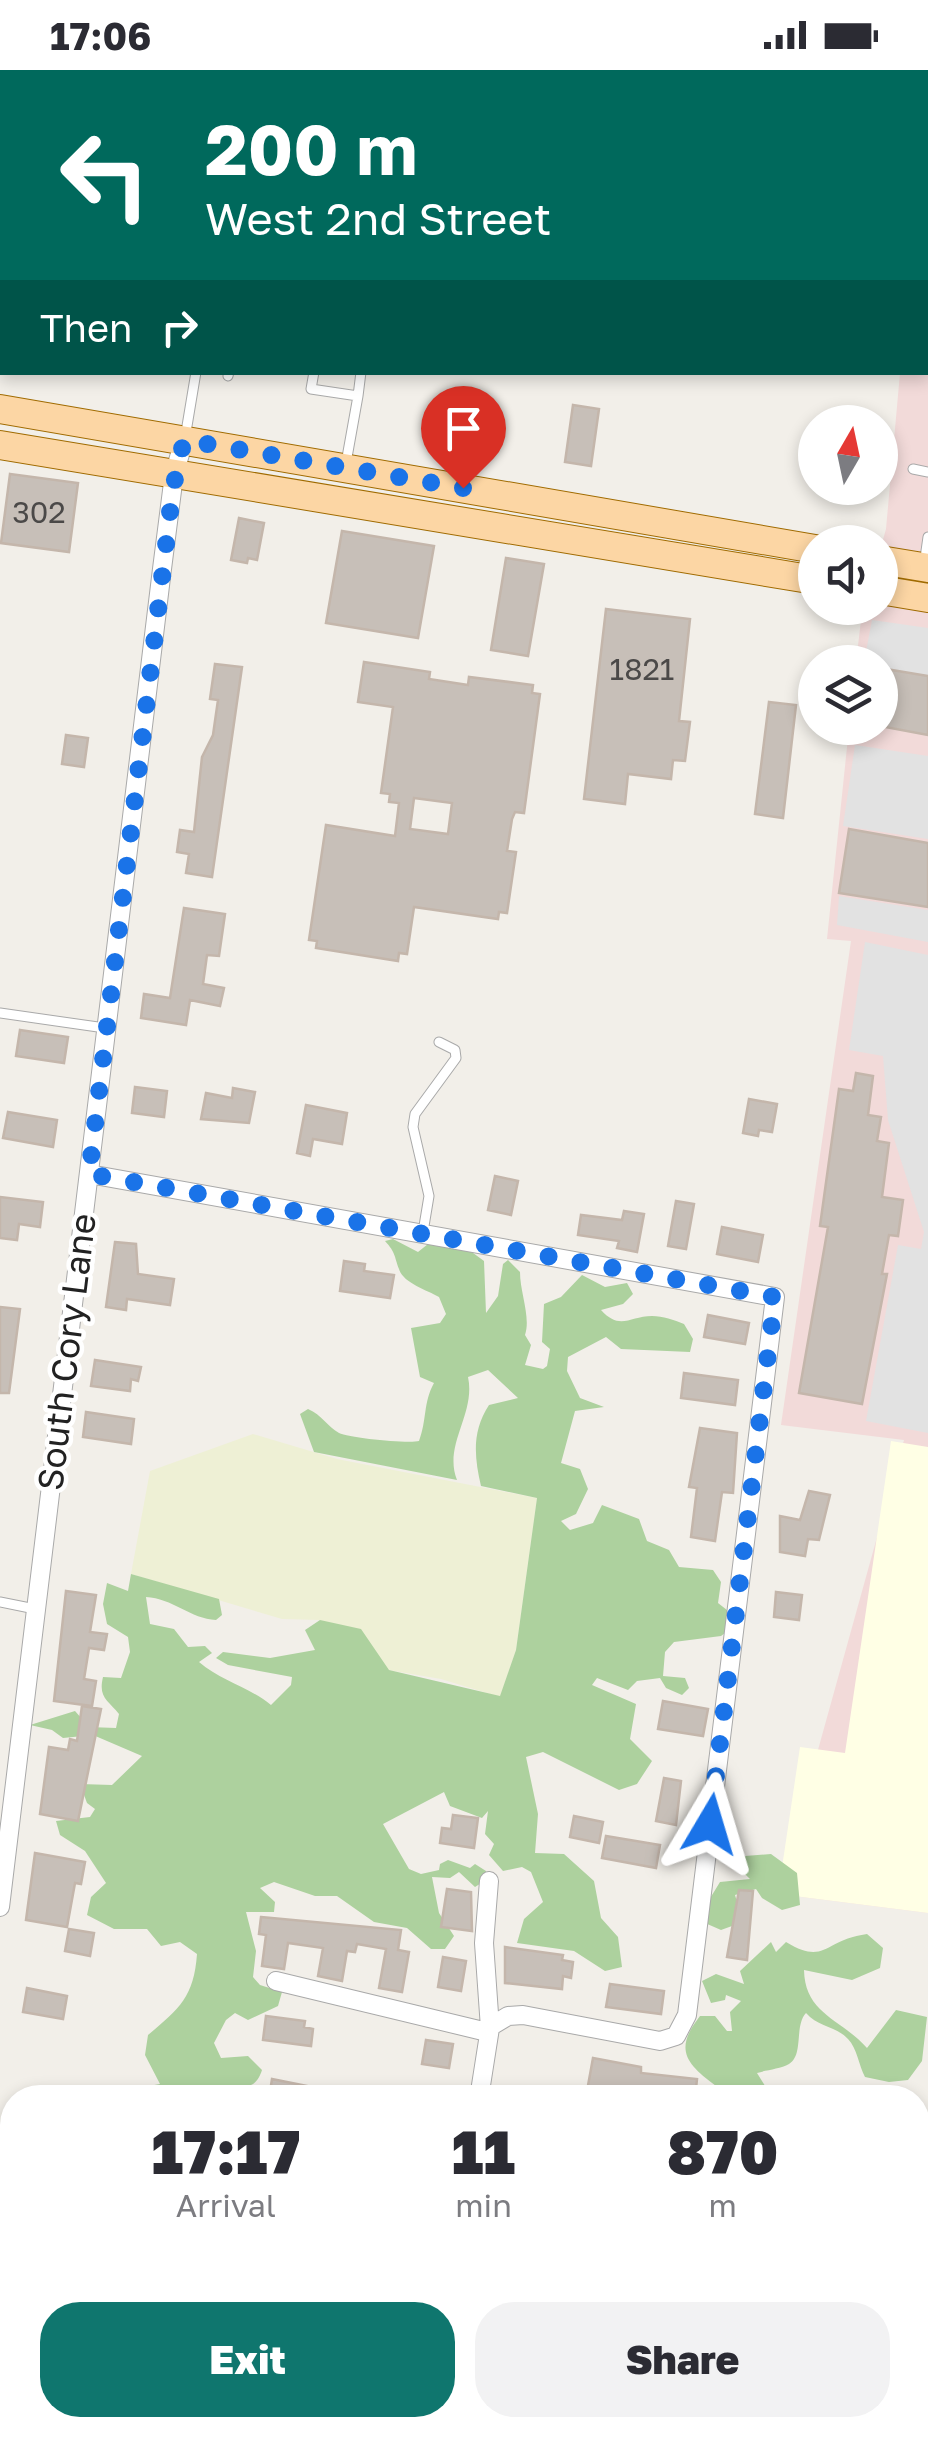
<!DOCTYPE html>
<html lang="en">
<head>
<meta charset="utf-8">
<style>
  body { margin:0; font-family:"Golos Text",sans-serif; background:#f2f2f3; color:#2b2b33; height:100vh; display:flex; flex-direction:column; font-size:38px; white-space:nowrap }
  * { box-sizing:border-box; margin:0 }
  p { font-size:32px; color:#7c7c81 }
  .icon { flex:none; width:55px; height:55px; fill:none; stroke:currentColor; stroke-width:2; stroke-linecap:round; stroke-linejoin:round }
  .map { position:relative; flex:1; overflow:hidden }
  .details { position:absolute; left:0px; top:2015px; width:930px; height:352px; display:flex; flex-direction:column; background:#fff; border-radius:40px 40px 0 0; box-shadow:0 5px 15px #0003 }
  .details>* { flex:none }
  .hud { position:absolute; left:0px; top:0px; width:930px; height:305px; box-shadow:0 5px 15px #0003; background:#00695c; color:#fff; overflow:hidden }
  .needle { width:65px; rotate:9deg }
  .controls { position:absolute; left:798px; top:335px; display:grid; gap:20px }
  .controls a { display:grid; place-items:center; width:100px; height:100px; border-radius:50%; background:#fff; box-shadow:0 5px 15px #0003; font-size:50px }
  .pin { position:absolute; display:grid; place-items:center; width:85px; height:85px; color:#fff; margin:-102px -42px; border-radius:50% 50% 50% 0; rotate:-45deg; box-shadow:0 0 10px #0007 }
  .pin .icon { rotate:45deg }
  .me { position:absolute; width:110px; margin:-55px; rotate:7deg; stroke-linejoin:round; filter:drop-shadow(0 0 8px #0008) }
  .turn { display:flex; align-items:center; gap:35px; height:210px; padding:0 40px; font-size:45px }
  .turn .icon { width:130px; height:130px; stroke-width:2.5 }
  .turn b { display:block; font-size:70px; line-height:85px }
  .then { display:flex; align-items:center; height:95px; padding:0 40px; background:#0003; gap:20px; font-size:38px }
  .eta { display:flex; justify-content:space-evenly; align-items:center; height:170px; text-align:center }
  .eta b { font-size:60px; font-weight:800; line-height:70px }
  .primary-button { display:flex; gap:20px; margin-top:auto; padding:20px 40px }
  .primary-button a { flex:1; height:115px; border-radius:40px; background:#0f766e; color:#fff; font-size:40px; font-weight:800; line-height:115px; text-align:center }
  .primary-button a+a { background:#f2f2f3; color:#2b2b33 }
  .status { display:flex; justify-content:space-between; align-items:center; height:70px; padding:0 50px; background:#fff; direction:ltr }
  .status svg { height:28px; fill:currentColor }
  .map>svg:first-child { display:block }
  .commercial { fill:#f2dad9 }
  .education { fill:#ffffe5 }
  .farmland { fill:#eef0d5 }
  .forest { fill:#add19e }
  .parking { fill:#e2e2e2 }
  .building { fill:#c7bfb8; stroke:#c4b6ab; stroke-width:2.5; fill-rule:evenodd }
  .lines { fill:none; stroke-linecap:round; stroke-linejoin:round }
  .service-casing { stroke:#a9a9a9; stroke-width:11 }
  .minor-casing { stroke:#a9a9a9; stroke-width:20 }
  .primary-casing { stroke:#a06b00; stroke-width:30 }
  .path { stroke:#fa8072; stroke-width:2.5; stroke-dasharray:5 5; stroke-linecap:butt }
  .service { stroke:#fff; stroke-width:9 }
  .minor { stroke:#fff; stroke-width:18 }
  .primary { stroke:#fcd6a4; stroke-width:28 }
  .rail-casing { stroke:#707070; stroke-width:9 }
  .rail { stroke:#fff; stroke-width:5; stroke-dasharray:15; stroke-linecap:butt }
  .route { stroke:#1a73e8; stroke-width:18; stroke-dasharray:0 32.4 }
  .labels { text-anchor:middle; stroke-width:9; stroke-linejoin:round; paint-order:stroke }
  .number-label { font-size:30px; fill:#4b4948 }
  .street-label { font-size:35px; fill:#222; stroke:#fff }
</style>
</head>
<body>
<div class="status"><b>17:06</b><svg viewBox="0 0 49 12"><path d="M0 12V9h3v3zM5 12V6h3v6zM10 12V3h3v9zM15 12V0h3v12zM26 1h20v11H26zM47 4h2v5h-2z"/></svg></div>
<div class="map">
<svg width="928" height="2367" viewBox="0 0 928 2367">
  <rect width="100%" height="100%" fill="#f2efe9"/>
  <path class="commercial" d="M619,0H928V1843L778,1824L904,1370L781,1355L851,871L827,869L849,658H880V592H856L862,542L863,538H880V480L886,459L900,303L928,302V2Z"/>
  <path class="education" d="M891,1371L928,1377V1843L778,1824L800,1677L845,1683Z"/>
  <path class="farmland" d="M253,1364L337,1389L537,1428L516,1580L500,1627L441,1609L388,1600L320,1550L282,1549L131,1504L150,1401Z"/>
  <path class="forest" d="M0,0H402L2,2L0,115Z
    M393,1169L418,1182L428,1174L469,1180L484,1191L486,1243L498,1226L503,1194L508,1190L520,1202C520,1223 531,1247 525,1265L531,1275L525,1295L543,1299L547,1296L550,1279L542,1272L544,1234L561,1227L582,1205L605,1217L627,1213L633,1224L623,1234L601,1240C620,1261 630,1246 652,1246C663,1246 674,1250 684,1254L693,1269L690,1282L621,1279L606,1267L568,1287L567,1301L580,1328L604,1337L575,1341L561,1393L580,1399L588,1419L576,1444L561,1451L570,1460L593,1453L602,1435L639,1449L647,1471L669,1480L679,1497L713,1500L721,1512L718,1533L741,1551L721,1566L674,1572L665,1582L663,1606L685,1608L689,1618L682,1625L666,1618L660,1608L637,1611L628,1620L597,1608L592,1615L636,1634L630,1669L652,1691L637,1714L619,1720L543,1682L526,1687L538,1744L535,1783L564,1784L594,1811L601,1848L618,1867L622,1897L605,1901L574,1881L517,1873L524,1849L543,1832L531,1802L522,1797L503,1801L489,1785L494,1774L485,1764L488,1741L482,1748L450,1736L444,1722L383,1754L409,1799L421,1804L439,1800L440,1794L448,1790L470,1798L475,1794L486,1801V1810L475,1817L459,1802L450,1808L432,1807L439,1843L454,1866L445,1879H431L407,1858L374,1852L337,1826H315L274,1812L260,1818L275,1832L274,1842H246L256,1881L253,1907L260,1915L282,1922L278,1936L248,1950L235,1943L226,1950L214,1973L221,1988L248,1986L262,2000C255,2022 243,2015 223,2019L216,2027H146L132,2019L160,2014L145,1985L148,1965C179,1939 194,1927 197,1884L180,1872L161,1876L147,1859H114L87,1845L91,1827L106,1813L85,1781L60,1765L56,1751L90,1747L95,1739L87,1733L80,1714L112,1715L142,1686L93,1665L63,1668L52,1660L30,1655L75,1641L89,1657L116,1658L119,1644C108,1630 98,1628 103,1607L121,1608L130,1582L128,1567L107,1554L103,1534L107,1513L128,1521L131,1504L219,1529L222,1545L216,1550C191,1549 172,1528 146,1527L150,1554L174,1559L188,1577L205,1576L212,1583L199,1592C221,1611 249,1617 271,1635L291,1615L292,1607L228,1595L216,1588L223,1582L270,1588L315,1580L305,1560L320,1550L361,1559L389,1600L500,1626L516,1580L537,1428L481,1416C474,1386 472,1361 489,1335L518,1328L488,1300L468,1307C476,1344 443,1375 457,1410L314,1382L300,1344L308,1339C322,1345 327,1356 339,1363C349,1368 409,1374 419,1371C427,1350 423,1333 434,1313L420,1307L411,1258L440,1253L446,1244L439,1227C427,1220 403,1213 399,1199C394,1186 396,1183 385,1171Z
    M771,1784L797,1803L800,1835L782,1840L762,1828L756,1819L735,1825L743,1852L721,1860L705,1853L709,1830L720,1812L750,1809L744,1803L745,1786Z
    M867,1864L883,1878L880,1898L852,1910L804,1900C805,1944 840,1948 867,1978L896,1940L927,1947L922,1991L908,2010L889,2012L865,2007C859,1996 857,1978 848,1969C836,1956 818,1957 806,1943C794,1956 804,1985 789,1994C780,1999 766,2000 757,2003L772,2027H716V2016C685,1993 674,1979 700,1946H715L727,1961H732L730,1942L741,1931L726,1925L725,1930L711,1933L702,1911L716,1904L744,1914L740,1901L771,1872L776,1882L786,1872C826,1896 823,1870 867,1864Z"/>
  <path class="parking" d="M872,550L928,558V608L880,600V592H864Z
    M855,675L928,686V769L843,756Z
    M839,826L928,840V872L837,855Z
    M865,872L928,885V1363L866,1351L898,1175L921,1179L924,1162L888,1050L883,986L849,980Z"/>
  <path class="building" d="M573,335L599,339L591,396L565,392Z
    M10,404L78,413L69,482L1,473Z
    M239,448L264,453L257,490L248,488L247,493L231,490Z
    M342,461L434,476L418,568L326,553Z
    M506,488L544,494L528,586L491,580Z
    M606,539L690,549L679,651L690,652L685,691L673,690L671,709L628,704L625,734L584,729Z
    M364,592L430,602L429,609L468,615L469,607L533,615L532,623L540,624L524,743L515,742L512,749L507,781L516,782L507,843L499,842L498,849L414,837L407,884L399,883L398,891L316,878L317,871L309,870L326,755L395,766L399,733L389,732L390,724L381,723L393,637L358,632ZM414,728L452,733L448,764L410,759Z
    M215,594L242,597L212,807L186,803L189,784L177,782L180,760L194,762L202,687L213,665L218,630L210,629Z
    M880,598L928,606V665L880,656Z
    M769,632L796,635L783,748L755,744Z
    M66,665L88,668L84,697L62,694Z
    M849,759L928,773V837L839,823Z
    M184,838L225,844L219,886L207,885L203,914L224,918L220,936L190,930L186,955L141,948L144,924L170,928Z
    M20,960L68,967L64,993L16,986Z
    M856,1003L873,1006L868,1045L881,1047L877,1071L889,1073L882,1127L903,1130L898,1166L889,1165L882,1204H887L862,1334L799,1323L828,1157L820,1156L839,1019L853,1021Z
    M135,1017L167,1021L164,1047L132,1043Z
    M233,1018L255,1022L249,1053L201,1049L206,1023L232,1028Z
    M749,1029L777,1034L772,1062L759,1060L758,1066L743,1063Z
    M306,1035L347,1043L342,1074L313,1069L310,1086L297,1083Z
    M8,1042L57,1050L53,1077L3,1068Z
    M495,1106L518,1111L511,1145L488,1140Z
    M0,1127L43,1132L40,1157L19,1154L17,1170L0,1168Z
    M676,1131L694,1134L686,1179L668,1176Z
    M624,1141L644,1144L637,1182L617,1178L619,1171L578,1165L581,1145L622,1150Z
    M722,1157L763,1165L758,1192L717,1184Z
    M115,1172L136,1174L138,1204L174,1209L170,1235L127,1229L126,1240L106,1237Z
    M344,1191L365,1194L364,1201L394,1205L390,1228L340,1221Z
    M0,1237L20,1239L9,1323H0Z
    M708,1245L749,1253L745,1274L704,1267Z
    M95,1290L141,1297L138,1311L131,1309L130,1321L91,1316Z
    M684,1303L738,1310L735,1335L681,1328Z
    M86,1342L134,1349L131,1374L83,1367Z
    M700,1358L737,1363L733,1423L722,1422L715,1471L691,1467L697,1418L689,1417Z
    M809,1421L830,1425L819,1470L808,1469L805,1486L780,1482V1446L800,1450Z
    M66,1521L96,1525L90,1562L107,1564L104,1580L89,1578L84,1609L96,1611L92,1636L54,1631Z
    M776,1522L802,1525L799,1550L774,1547Z
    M663,1631L708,1639L703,1666L658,1659Z
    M82,1636L101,1639L78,1751L40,1744L49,1677L68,1680L70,1669L77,1671Z
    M664,1708L681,1711L676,1755L656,1751Z
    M453,1745L478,1748L474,1778L440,1773L442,1758L451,1759Z
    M574,1746L603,1752L599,1773L570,1767Z
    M606,1766L660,1775L656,1798L602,1788Z
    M35,1783L85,1792L81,1814L75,1813L67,1857L26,1850Z
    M447,1819L471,1822L472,1861L441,1857Z
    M739,1820L753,1821L747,1890L727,1887Z
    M261,1847L401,1860L398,1880L409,1882L402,1922L379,1918L386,1879L357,1874L355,1882L347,1881L342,1911L318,1906L323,1878L288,1873L284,1899L262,1896L266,1865L259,1864Z
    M69,1859L94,1863L90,1886L65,1881Z
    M505,1877L563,1885L562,1890L573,1892L571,1908L563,1906L562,1919L505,1913Z
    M443,1887L466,1891L461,1921L438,1917Z
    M610,1914L664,1921L661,1944L606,1937Z
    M27,1918L67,1926L63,1949L23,1942Z
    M266,1946L305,1951L304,1957L313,1959L311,1976L263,1970Z
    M426,1970L453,1974L449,1998L422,1994Z
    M593,1988L641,1997V2003L697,2009L695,2028H616L587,2021Z
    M272,2009L332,2021V2028H269Z"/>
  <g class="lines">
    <g class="service-casing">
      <path id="service" d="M314,302L311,319L358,326L346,393
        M228,306L229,302
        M358,326L361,302
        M185,368L196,302
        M913,399L928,402
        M924,495L928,467
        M0,943L105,958
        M423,1162L429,1126L413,1057L415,1044L456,988L455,980L439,972
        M0,1532L35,1539
        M0,2246L11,2248
        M0,2261L12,2263
        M77,2355L82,2367
        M581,2355L592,2367
        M0,2362V2361
        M54,2367L65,2355
        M432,2367L434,2355"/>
    </g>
    <g class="minor-casing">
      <path id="minor" d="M89,1104L775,1227L687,1945L676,1966L660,1971L523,1945L508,1946L483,1961L276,1911
        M0,1837L162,499L174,405L184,370
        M479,2028L490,1958L484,1873L489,1811"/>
    </g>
    <g class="primary-casing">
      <path id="primary" d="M0,339L815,479
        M0,375L815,510
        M880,490L928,498
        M880,520L928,528
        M918,2089L928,2083
        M257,2367L294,2355"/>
    </g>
    <path class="path" d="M919,2061L928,2056
      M170,2367L200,2355"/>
    <use href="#service" class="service"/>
    <use href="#minor" class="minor"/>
    <use href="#primary" class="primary"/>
    <g class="rail-casing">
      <path id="rail" d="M472,2L481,0
        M0,138H2"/>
    </g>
    <use href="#rail" class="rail"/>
  </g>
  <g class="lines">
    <path class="route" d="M463,418L184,370L173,418L89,1104L775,1227L710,1754"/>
  </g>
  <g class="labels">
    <g class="number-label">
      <text x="39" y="453">302</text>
      <text x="642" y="610">1821</text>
    </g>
    <g class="street-label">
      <text transform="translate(67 1282) rotate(-83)" y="12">South Cory Lane</text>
    </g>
  </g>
</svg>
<div class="controls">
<a><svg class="needle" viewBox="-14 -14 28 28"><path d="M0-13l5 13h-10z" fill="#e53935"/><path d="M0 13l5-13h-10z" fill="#7c7c81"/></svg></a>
<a><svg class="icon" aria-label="sound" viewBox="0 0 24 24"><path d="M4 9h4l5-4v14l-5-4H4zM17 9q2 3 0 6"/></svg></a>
<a><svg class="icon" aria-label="layers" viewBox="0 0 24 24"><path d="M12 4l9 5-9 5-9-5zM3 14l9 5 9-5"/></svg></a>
</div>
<div class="pin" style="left:463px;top:418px;background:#d93025"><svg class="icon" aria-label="arrive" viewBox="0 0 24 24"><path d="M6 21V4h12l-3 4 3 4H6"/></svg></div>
<svg class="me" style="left:710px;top:1754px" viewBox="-20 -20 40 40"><path d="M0-17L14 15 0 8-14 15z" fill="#1a73e8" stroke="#fff" stroke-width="4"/></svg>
<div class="hud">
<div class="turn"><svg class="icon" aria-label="left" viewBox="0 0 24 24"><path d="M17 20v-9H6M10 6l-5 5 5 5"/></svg><div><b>200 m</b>West 2nd Street</div></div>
<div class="then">Then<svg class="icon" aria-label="right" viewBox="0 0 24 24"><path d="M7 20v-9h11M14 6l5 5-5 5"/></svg></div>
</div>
<section class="details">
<div class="eta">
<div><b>17:17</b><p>Arrival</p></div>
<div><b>11</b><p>min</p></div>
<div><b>870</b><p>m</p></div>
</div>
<div class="primary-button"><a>Exit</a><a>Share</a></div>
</section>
</div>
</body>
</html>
